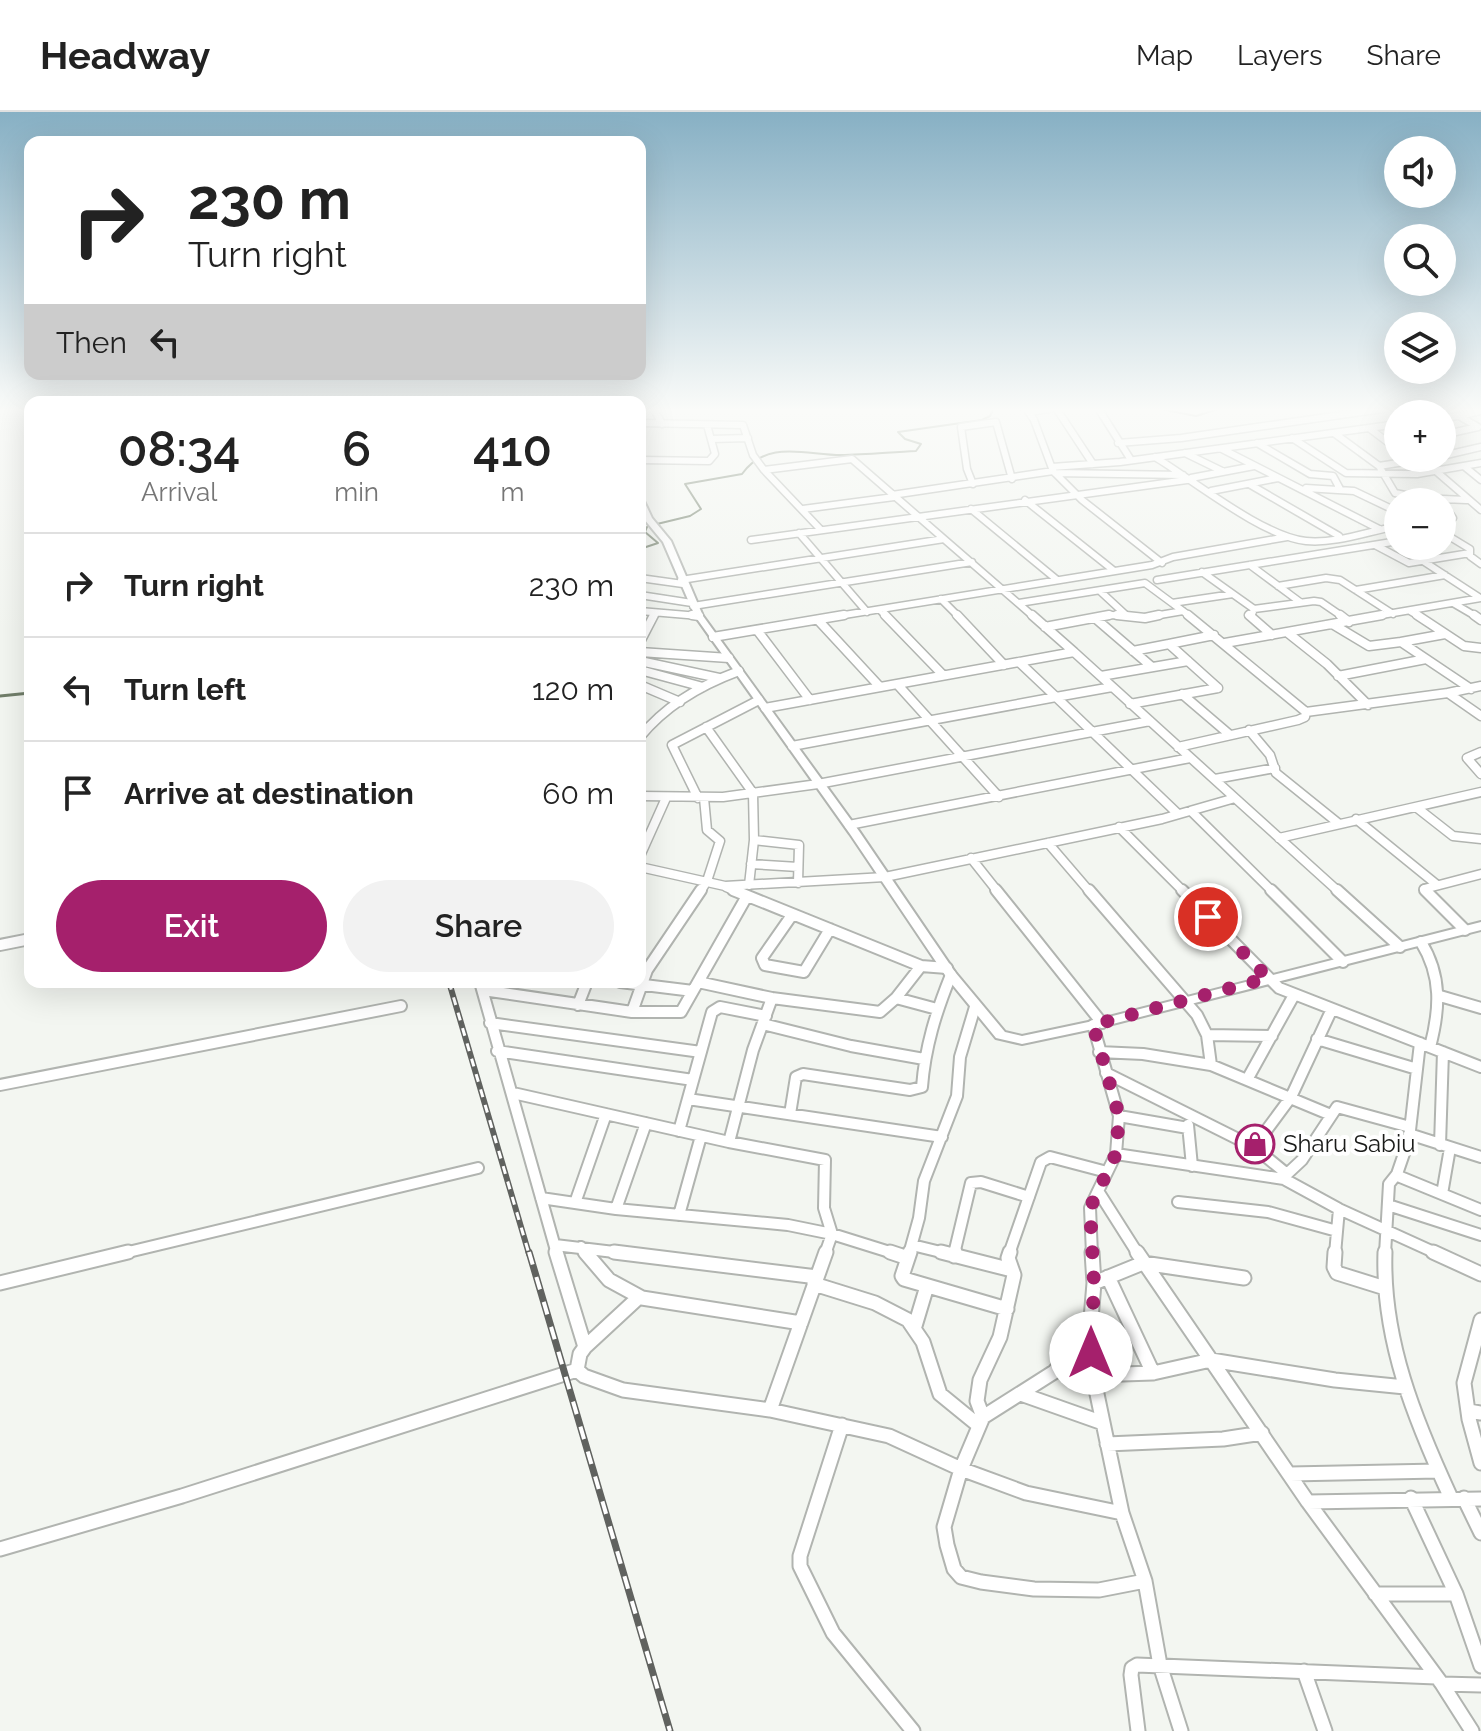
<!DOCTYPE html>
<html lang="en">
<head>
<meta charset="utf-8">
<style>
  body { margin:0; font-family:Raleway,sans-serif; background:#f2f2f2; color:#222; height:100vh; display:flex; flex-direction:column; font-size:30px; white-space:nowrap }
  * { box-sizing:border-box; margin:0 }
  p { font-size:26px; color:#767676 }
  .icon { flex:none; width:44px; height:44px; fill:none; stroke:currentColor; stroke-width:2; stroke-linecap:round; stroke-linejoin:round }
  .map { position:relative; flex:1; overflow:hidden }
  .sheet { position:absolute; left:24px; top:284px; width:622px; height:592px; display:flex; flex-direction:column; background:#fff; border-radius:16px; box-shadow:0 8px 32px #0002 }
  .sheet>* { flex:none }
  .top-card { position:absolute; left:24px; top:24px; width:622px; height:244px; border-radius:16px; box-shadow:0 8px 32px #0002; background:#fff; color:#222; overflow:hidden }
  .fabs { position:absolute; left:1384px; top:24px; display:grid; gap:16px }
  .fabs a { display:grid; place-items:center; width:72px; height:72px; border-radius:50%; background:#fff; box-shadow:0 8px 32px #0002; font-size:40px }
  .pin { position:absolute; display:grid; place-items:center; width:68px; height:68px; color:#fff; margin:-34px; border:4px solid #fff; border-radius:50%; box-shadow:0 2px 8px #0007 }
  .me { position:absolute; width:88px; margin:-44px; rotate:0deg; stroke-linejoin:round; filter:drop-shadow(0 0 6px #0008) }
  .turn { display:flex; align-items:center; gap:28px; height:168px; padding:0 32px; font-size:36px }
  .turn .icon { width:104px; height:104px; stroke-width:2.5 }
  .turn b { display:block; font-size:56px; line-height:68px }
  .then { display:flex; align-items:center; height:76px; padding:0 32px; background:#0003; gap:16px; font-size:30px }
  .eta { display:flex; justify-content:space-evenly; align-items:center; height:136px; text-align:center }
  .eta b { font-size:48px; font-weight:600; line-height:56px }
  .button { display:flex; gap:16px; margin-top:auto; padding:16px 32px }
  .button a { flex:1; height:92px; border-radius:48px; background:#a5206c; color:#fff; font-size:32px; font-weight:600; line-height:92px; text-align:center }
  .button a+a { background:#f2f2f2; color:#222 }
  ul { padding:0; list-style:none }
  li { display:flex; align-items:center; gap:24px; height:104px; padding:0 32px; border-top:2px solid #e0e0e0 }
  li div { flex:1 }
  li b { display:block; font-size:30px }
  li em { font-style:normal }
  header { display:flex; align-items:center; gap:48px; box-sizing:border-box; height:112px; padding:0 40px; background:#fff; border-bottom:2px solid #e0e0e0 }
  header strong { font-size:38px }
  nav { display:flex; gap:44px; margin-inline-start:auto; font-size:28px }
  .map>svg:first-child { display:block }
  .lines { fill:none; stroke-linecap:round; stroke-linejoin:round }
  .stream-far1 { stroke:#717e6a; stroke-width:2 }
  .stream { stroke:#717e6a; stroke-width:3 }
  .street-far3-casing { stroke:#b1b4b0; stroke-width:9 }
  .street-far2-casing { stroke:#b1b4b0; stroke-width:11 }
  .street-far1-casing { stroke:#b1b4b0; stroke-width:14 }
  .street-casing { stroke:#b1b4b0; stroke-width:17 }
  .secondary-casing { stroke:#b1b4b0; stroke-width:4 }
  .street-far3 { stroke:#fff; stroke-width:6 }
  .street-far2 { stroke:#fff; stroke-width:8 }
  .street-far1 { stroke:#fff; stroke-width:10 }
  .street { stroke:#fff; stroke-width:13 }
  .secondary { fill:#fff; fill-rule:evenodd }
  .rail-far1-casing { stroke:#60625f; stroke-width:6 }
  .rail-casing { stroke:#60625f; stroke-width:7 }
  .rail-far1 { stroke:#fff; stroke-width:3; stroke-dasharray:8; stroke-linecap:butt }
  .rail { stroke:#fff; stroke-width:4; stroke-dasharray:13; stroke-linecap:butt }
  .route { stroke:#a5206c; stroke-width:14; stroke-dasharray:0 25.2 }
  .labels { text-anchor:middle; stroke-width:8; stroke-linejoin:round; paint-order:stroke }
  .poi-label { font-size:24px; fill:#1a1b19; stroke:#fff; text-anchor:start }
</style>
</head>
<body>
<header>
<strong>Headway</strong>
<nav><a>Map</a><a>Layers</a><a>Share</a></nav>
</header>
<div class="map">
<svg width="1481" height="1619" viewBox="0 0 1481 1619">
  <rect width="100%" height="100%" fill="#f3f6f1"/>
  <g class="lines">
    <path class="stream-far1" d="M1013,296L1025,298
      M1155,296L1196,304L1222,296
      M657,412L690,404L701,397L685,372L742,362C767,327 806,343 841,343C866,343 891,340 916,339L921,332L905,327L898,320L982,308L990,304L994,296
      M640,437L658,431L645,420L647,415"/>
    <path class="stream" d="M0,584L30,581"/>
    <g class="street-far3-casing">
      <path id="street-far3" d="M653,296L662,312
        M1026,296L1034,308L1053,359
        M1056,296L1093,352
        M1098,296L1131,348
        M1030,300L1055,296
        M1442,306L1459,304
        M640,311L743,313L753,343L764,358L821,418
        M1478,315L1459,304L1481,299
        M1369,316L1398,338
        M1334,321L1379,354L1395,381L1420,386L1466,388
        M1442,323L1478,315
        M1292,326L1346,361L1417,362L1481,351
        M711,327L748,326
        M1118,331L1181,326L1389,296
        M1257,331L1310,362L1333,364L1340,377
        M1222,337L1379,417
        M1185,341L1222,359
        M1442,344L1481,335
        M1155,345C1193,368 1264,425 1306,429C1336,432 1369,419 1398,414
        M640,348L709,349L715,342L707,313
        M1379,354L1429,346
        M1052,355L1120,350L1398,312
        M1465,355L1481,368
        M764,358L852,347L944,427
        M1437,360L1481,398
        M1055,361L1183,363
        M1191,366L1254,354
        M973,372L967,357L961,315L996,310L1012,367
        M1249,372L1339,424
        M1306,376L1354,379L1398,400
        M1211,379L1278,366
        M892,383L1053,359L1082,388L1162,451
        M1440,387L1453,406L1442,409
        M1025,388L1113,458
        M803,397L894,385
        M971,397L1056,467
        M1442,420L1470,437V444L1481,452
        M799,421L867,500
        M751,428L1194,367
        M1375,433L1409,451L1470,441
        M1423,449L1480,486
        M1250,453L1300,490
        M1202,460L1254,497L1314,489L1321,490L1343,505
        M640,466L683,472
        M681,468L944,427L1034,505
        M1157,468L1398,429
        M1278,474L1326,466L1340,468L1393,502
        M1356,478L1445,463
        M1100,479L1127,504
        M640,483L692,491
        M941,487L959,505
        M1019,491L1145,471L1191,505
        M1172,491L1233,482
        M1453,491L1477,505
        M693,494L972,450
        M880,498L887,505
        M640,499L699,504
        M1410,499L1420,505
        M653,505L655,501
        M832,505L1152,453L1173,445L1287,425
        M1098,505L1112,503L1139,505
        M1148,505L1183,499
        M1251,505L1254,497
        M1370,505L1481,486"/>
    </g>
    <g class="street-far2-casing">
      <path id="street-far2" d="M692,503L699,504
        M885,503L943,563
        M957,503L1004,553
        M1032,503L1074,540
        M1117,503L1145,506L1159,503
        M1188,503L1306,600
        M1249,503L1272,523
        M1340,503L1349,510
        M1417,503L1464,534L1481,536
        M1474,503L1481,508
        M1095,506L1152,555
        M818,508L880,575
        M1334,513L1369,534L1401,530L1471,577
        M1045,515L1109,503
        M757,518L810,588
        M1288,521L1327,552L1368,593
        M1214,523L1169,532L1218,576
        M713,525L844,503
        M640,530L654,503
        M1401,530L1445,522
        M1225,531L1382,503
        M1133,539L1169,532
        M640,540L729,546
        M640,549L719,566
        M1019,550L1056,585L1112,575
        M640,558L703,575
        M1101,564L1188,549
        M1338,564L1426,547
        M897,572L1074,540L1235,686
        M640,573L680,590
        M1448,581L1481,574
        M1182,582L1230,623
        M1130,592L1218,576
        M765,596L897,572L999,685
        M706,615L753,681L754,728L749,773
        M1249,618L1270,643L1276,661L1338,711
        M640,625C666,593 701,573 739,559
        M792,634L1056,585L1178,702
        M1178,635L1298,608L1305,605L1306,600L1448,581L1481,604
        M1481,640L1467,646L1481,662
        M1215,667L1275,656
        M640,684L723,685L818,672L1150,609
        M698,686L672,633L759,588
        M1416,695L1453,724L1481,727
        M1191,699L1273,780
        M1356,707L1436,772
        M849,713L1190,646
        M1119,715L1184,780
        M1279,726L1481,680
        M754,728L799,733L798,771
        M1048,731L1090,780
        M640,744L666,686
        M971,746L998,780
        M751,752L798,755
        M640,755L725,774L885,765L1162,707L1235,686L1339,780
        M726,775L738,780
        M700,780L707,769L720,729L707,718L704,686
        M1427,780L1424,777L1481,762"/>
    </g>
    <g class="street-far1-casing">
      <path id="street-far1" d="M733,778L921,854L947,856
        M996,778L1102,911
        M1089,778L1197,903L1207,923L1211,953
        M1182,778L1279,876L1481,955
        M1271,778L1343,850
        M1337,778L1400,835
        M1425,778L1465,818
        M792,803L762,846L765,853L804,860L830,817
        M1421,830C1442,864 1440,897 1430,935
        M0,833L30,827
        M480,870L557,1142
        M620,870L693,879
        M698,870L772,886L880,900L896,886L921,854
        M483,878L632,900H681L747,784
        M1440,884L1481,896
        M772,886L753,938L729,1030L825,1048L824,1096L832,1122L825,1142
        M896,886L937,897
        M578,893L587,870
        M632,900L647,858L701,778
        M490,911L701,940
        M763,912L851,934L924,947
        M1093,913L1119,1004L1116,1042L1098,1079L1138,1142
        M1207,923L1272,924
        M1317,927L1417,957
        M497,939L693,968
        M1099,940L1143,942L1211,953L1331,1003
        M1106,961L1254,1035L1287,1062L1284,1067L1116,1042
        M1248,966L1294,883
        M0,973L401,894
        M513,981L729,1030
        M688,987L942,1025
        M790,1002L796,965L803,962L910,978L922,975C925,935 936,900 951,863
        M1119,1004L1188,1016
        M1188,1013L1192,1054
        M679,1019L712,900L720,895L766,904
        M1409,1022L1481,1045
        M1440,1033L1443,940
        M1254,1035L1291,985L1331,899
        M1287,1062L1302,1048L1337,995L1410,1015
        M1398,1064L1481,1098
        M1284,1067L1339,1097L1438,1142
        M1442,1082L1450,1036
        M541,1086L616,1097L788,1113L832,1122L896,1142
        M1178,1090L1268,1100L1337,1119
        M575,1091L606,1002
        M1388,1093L1481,1123
        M616,1097L646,1011
        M679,1103L701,1024
        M555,1133L631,1142
        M912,1133L949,1142
        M581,1135L586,1142
        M120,1142L478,1056
        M909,1142L919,1106L924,1069L957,984L960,945L975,895
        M954,1142L971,1071L981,1070L1029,1085
        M1009,1142L1041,1050L1050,1045L1107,1060
        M1092,1142L1090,1096L1098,1079
        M1335,1142L1339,1097
        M1385,1142L1389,1072L1397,1062L1409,1027L1420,931"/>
    </g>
    <g class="street-casing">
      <path id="street" d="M556,1140L585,1235
        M585,1140L609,1168L642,1186L801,1211
        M614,1140L817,1165
        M890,1140L908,1146L910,1140
        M941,1140L1012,1158
        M1092,1140L1094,1171L1090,1219L1093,1263L1122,1401L1145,1469L1160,1553L1181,1619
        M1137,1140L1308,1390L1442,1572L1472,1619
        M1335,1140L1334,1155L1337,1161L1385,1176
        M1385,1140C1382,1228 1415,1308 1451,1386
        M1433,1140L1481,1162
        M954,1144L955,1140
        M908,1146L902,1164L904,1167L1007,1197
        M1108,1165L1153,1261
        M0,1171L128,1140
        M1094,1171L1143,1151L1244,1166
        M814,1172L875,1191L908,1208L923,1230L940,1282L978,1313
        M1481,1208L1464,1271L1469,1307L1481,1351
        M915,1214L927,1174
        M1090,1219L1054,1260L983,1305L961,1357L944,1415L947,1433L954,1457L961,1465L981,1470L1034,1477L1099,1478L1145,1469
        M577,1258L584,1264L623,1278L770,1298L889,1324L961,1357L1026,1381L1122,1401
        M577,1258L580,1242L585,1235L638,1186
        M1093,1263L1153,1261L1211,1248L1335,1268L1405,1275
        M1021,1282L1103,1311
        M770,1298L826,1140
        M1469,1299L1481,1301
        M983,1305L977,1289L980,1268L1000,1225L1014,1163L1008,1146L1010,1140
        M842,1313L800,1444V1454L833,1521L913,1619
        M1107,1332L1223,1327L1262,1321
        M1290,1362L1438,1359
        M1411,1386L1456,1482L1481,1554
        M1464,1386L1481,1421
        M1308,1390L1481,1387
        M0,1437L182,1384L577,1258
        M1375,1482H1456
        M1304,1559L1325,1619
        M1442,1572L1481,1573
        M1138,1619L1131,1563L1132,1556L1137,1553L1436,1565"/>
    </g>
    <g class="secondary-casing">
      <path id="secondary" d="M640,387L644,389L652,406L671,429L703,504L859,719L955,860L1005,920L1022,924L1093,909L1481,810V818L1093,917L1022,932L996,926L947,866L850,722L695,504L663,430L644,407L640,398Z"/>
    </g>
    <use href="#street-far3" class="street-far3"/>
    <use href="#street-far2" class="street-far2"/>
    <use href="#street-far1" class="street-far1"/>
    <use href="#street" class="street"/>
    <use href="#secondary" class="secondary"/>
    <g class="rail-far1-casing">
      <path id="rail-far1" d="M449,870L529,1142"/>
    </g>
    <g class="rail-casing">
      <path id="rail" d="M529,1140L670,1619"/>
    </g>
    <use href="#rail-far1" class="rail-far1"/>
    <use href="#rail" class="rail"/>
  </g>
  <linearGradient id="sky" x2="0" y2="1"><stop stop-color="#87b0c4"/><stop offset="0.57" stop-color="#fafbf9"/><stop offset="1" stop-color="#fafbf9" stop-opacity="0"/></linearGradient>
  <rect width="1481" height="523" fill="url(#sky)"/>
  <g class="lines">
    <path class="route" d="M1091,1241L1094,1171L1090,1096L1116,1042L1119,1004L1093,913L1268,866L1208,805"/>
  </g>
  <defs>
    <g id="shop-ring" transform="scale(2)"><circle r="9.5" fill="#fff" stroke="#a5206c" stroke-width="1.5"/><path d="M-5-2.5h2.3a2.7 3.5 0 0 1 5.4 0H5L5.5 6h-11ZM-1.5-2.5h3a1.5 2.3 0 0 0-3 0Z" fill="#a5206c"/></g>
  </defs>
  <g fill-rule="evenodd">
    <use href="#shop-ring" x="1255" y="1032"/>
  </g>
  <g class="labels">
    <g class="poi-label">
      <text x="1283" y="1040">Sharu Sabiu</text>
    </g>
  </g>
</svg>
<div class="fabs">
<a><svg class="icon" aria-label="sound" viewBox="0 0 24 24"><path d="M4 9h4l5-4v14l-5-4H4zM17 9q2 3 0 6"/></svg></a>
<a><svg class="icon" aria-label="search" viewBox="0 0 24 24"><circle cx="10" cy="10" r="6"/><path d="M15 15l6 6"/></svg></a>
<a><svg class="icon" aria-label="layers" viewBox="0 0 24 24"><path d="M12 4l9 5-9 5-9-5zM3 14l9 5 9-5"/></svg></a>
<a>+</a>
<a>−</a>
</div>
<div class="pin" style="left:1208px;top:805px;background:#d93025"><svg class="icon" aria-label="arrive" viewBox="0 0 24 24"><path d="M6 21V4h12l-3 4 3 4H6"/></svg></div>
<svg class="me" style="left:1091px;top:1241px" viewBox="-20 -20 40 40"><circle r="19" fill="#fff"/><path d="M0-13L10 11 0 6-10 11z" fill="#a5206c"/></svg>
<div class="top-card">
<div class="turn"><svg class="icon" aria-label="right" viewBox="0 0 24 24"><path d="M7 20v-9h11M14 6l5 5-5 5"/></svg><div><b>230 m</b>Turn right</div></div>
<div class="then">Then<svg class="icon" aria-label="left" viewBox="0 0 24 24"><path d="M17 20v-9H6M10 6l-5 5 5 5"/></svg></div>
</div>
<section class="sheet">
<div class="eta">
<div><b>08:34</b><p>Arrival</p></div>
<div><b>6</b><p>min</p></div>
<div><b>410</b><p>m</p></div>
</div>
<ul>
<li><svg class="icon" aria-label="right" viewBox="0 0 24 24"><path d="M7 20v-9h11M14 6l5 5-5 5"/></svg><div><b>Turn right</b></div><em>230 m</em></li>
<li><svg class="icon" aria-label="left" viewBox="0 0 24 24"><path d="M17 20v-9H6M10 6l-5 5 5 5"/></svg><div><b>Turn left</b></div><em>120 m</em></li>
<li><svg class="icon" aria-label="arrive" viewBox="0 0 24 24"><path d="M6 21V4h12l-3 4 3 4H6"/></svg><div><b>Arrive at destination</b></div><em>60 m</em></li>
</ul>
<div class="button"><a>Exit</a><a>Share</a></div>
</section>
</div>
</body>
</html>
